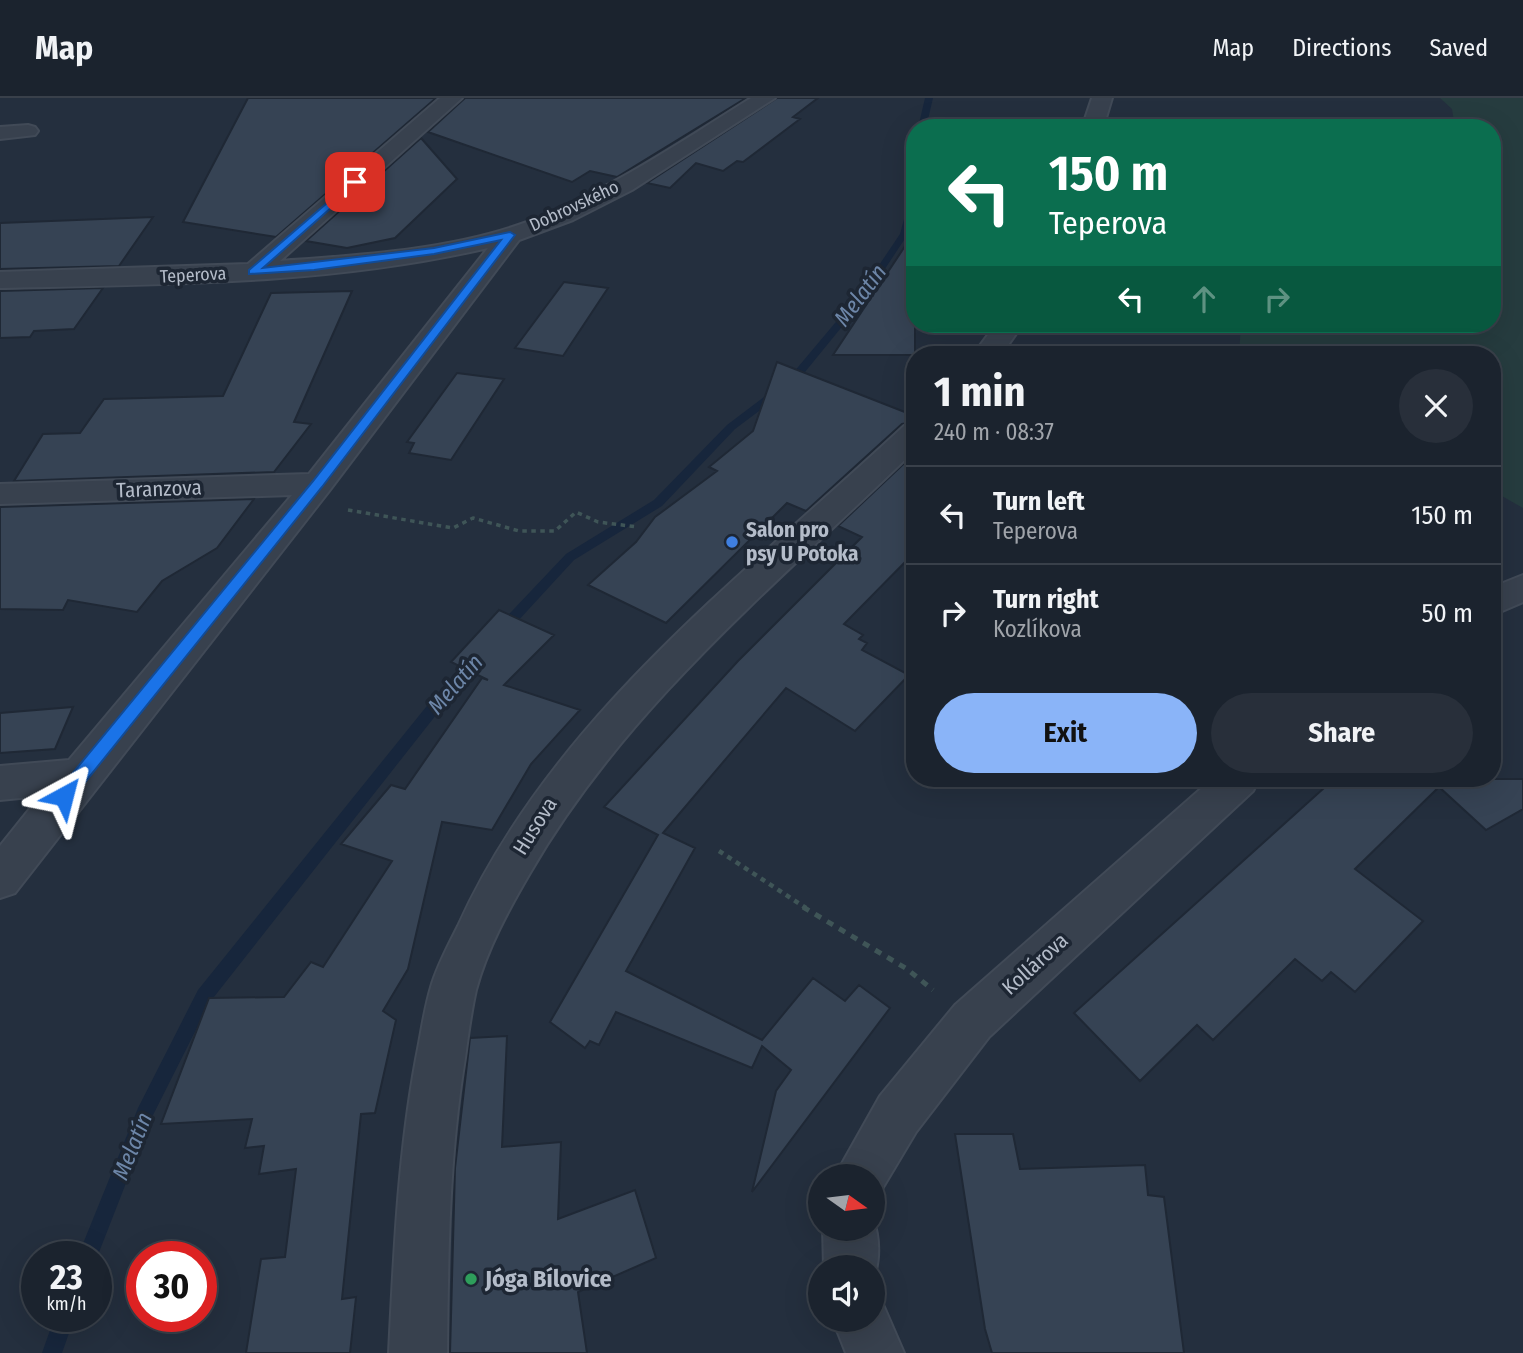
<!DOCTYPE html>
<html lang="en">
<head>
<meta charset="utf-8">
<style>
  body { margin:0; font-family:"Fira Sans Condensed",sans-serif; background:#282f3a; color:#f1f3f6; height:100vh; display:flex; flex-direction:column; font-size:26px; white-space:nowrap }
  * { box-sizing:border-box; margin:0 }
  p { font-size:23px; color:#a0a4aa }
  .icon { flex:none; width:38px; height:38px; fill:none; stroke:currentColor; stroke-width:2; stroke-linecap:round; stroke-linejoin:round }
  .map { position:relative; flex:1; overflow:hidden }
  .panel { position:absolute; left:906px; top:248px; width:595px; height:441px; display:flex; flex-direction:column; background:#1b232e; border-radius:28px; box-shadow:0 7px 28px #0002,0 0 0 2px #39404a }
  .panel>* { flex:none }
  .top-card { position:absolute; left:906px; top:21px; width:595px; height:214px; border-radius:28px; box-shadow:0 7px 28px #0002,0 0 0 2px #39404a; background:#0b6e4f; color:#fff; overflow:hidden }
  .needle { width:46px; rotate:104deg }
  .controls { position:absolute; left:808px; top:1066px; display:grid; gap:14px }
  .controls a { display:grid; place-items:center; width:77px; height:77px; border-radius:50%; background:#1b232e; box-shadow:0 7px 28px #0002,0 0 0 2px #39404a; font-size:35px }
  .speed { position:absolute; left:21px; top:1143px; display:flex; gap:14px; font-size:35px; font-weight:700; text-align:center }
  .speed>* { display:grid; place-content:center; width:91px; height:91px; border-radius:50%; background:#1b232e; box-shadow:0 7px 28px #0002,0 0 0 2px #39404a; line-height:1 }
  .speed small { font-size:18px; font-weight:400 }
  .speed .limit { border:10px solid #d22; background:#fff; color:#111 }
  .pin { position:absolute; display:grid; place-items:center; width:60px; height:60px; color:#fff; margin:-30px; border-radius:14px; box-shadow:0 4px 10px #0006 }
  .me { position:absolute; width:77px; margin:-38px; rotate:38deg; stroke-linejoin:round; filter:drop-shadow(0 0 5px #0008) }
  .turn { display:flex; align-items:center; gap:24px; height:147px; padding:0 28px; font-size:32px }
  .turn .icon { width:91px; height:91px; stroke-width:2.5 }
  .turn b { display:block; font-size:49px; line-height:60px }
  .lanes { display:flex; align-items:center; height:66px; padding:0 28px; background:#0003; justify-content:center; gap:35px; direction:ltr }
  .lanes .off { opacity:.35 }
  .round { display:grid; place-items:center; flex:none; width:74px; height:74px; border-radius:37px; background:#282f3a }
  .head { display:flex; align-items:center; justify-content:space-between; height:119px; padding:0 28px }
  h1 { font-size:42px; font-weight:700; line-height:52px }
  .button { display:flex; gap:14px; margin-top:auto; padding:14px 28px }
  .button a { flex:1; height:80px; border-radius:42px; background:#8ab4f8; color:#111; font-size:28px; font-weight:700; line-height:80px; text-align:center }
  .button a+a { background:#282f3a; color:#f1f3f6 }
  ul { padding:0; list-style:none }
  li { display:flex; align-items:center; gap:21px; height:98px; padding:0 28px; border-top:2px solid #39404a }
  li div { flex:1 }
  li b { display:block; font-size:26px }
  li em { font-style:normal }
  header { display:flex; align-items:center; gap:42px; box-sizing:border-box; height:98px; padding:0 35px; background:#1b232e; border-bottom:2px solid #39404a }
  header strong { font-size:33px }
  nav { display:flex; gap:38px; margin-inline-start:auto; font-size:24px }
  .map>svg:first-child { display:block }
  .green { fill:#263c3f }
  .lines { fill:none; stroke-linecap:round; stroke-linejoin:round }
  .stream { fill:#17263c; fill-rule:evenodd }
  .building { fill:#364354; stroke:#1f2835; stroke-width:2 }
  .minor-casing { stroke:#414a57; stroke-width:4 }
  .path-far2 { stroke:#3f5557; stroke-width:3.5; stroke-dasharray:4.5 4.5; stroke-linecap:butt }
  .path-far1 { stroke:#3f5557; stroke-width:4.5; stroke-dasharray:5 5; stroke-linecap:butt }
  .path { stroke:#3f5557; stroke-width:5; stroke-dasharray:7 7; stroke-linecap:butt }
  .minor { fill:#38414e; fill-rule:evenodd }
  .route { fill:#1a73e8; stroke:#114b97; stroke-width:2 }
  .shop-dot { fill:#3f7fe0; stroke:#1d2633; stroke-width:2.5 }
  .leisure-dot { fill:#2e9e5b; stroke:#1d2633; stroke-width:2.5 }
  .labels { text-anchor:middle; stroke-width:7; stroke-linejoin:round; paint-order:stroke }
  .far-street-label { font-size:18px; fill:#b4bcc9; stroke:#1d2633 }
  .street-label { font-size:21px; fill:#b4bcc9; stroke:#1d2633 }
  .poi-label { font-size:21px; font-weight:bold; fill:#b4bcc9; stroke:#1d2633; text-anchor:start }
  .water-label { font-size:23px; font-style:italic; fill:#6d86a8; stroke:#1d2633 }
  .near-poi-label { font-size:24px; font-weight:bold; fill:#b4bcc9; stroke:#1d2633; text-anchor:start }
</style>
</head>
<body>
<header>
<strong>Map</strong>
<nav><a>Map</a><a>Directions</a><a>Saved</a></nav>
</header>
<div class="map">
<svg width="1523" height="1255" viewBox="0 0 1523 1255">
  <rect width="100%" height="100%" fill="#242f3e"/>
  <path class="green" d="M1440,0H1523V410L1493,393V257H1239L1241,226H1493V30H1455L1452,11Z"/>
  <g class="lines">
    <path class="stream" d="M925,0H933L926,30H918Z
      M912,92H915V109L908,136L867,198L796,285L735,331L662,408L574,462L506,536H496L495,533L496,530L566,456L654,402L727,327L788,281L861,194L900,136Z
      M478,554L485,559L483,563L436,617L210,904L151,1021L96,1162V1158H78L138,1010L198,892L426,609L473,555Z
      M55,1218H75L62,1255H42Z"/>
  </g>
  <path class="building" d="M248,0H436L276,139L183,124Z
    M465,0H746L617,79L590,73L572,84L428,34Z
    M777,0H818L793,19L800,21L743,64L737,63L723,73L696,65L670,90L647,85Z
    M421,40L457,81L395,140L347,150L306,143Z
    M153,119L119,168L0,171V125Z
    M915,133V257H833Z
    M564,184L608,190L563,258L515,250Z
    M103,190L74,231L34,233L30,239L0,240V193Z
    M352,193L294,324L311,326L274,374L14,383L43,336L80,335L104,301L223,298L271,195Z
    M777,264L915,318V324L902,326L806,413L787,405L666,525L588,487L636,444L655,419L717,373L709,369L753,333Z
    M457,275L504,281L451,362L409,355L414,345L407,344Z
    M915,355V454L844,526L863,537L859,541L867,545L862,552L909,577L855,633L786,590L663,735L695,750L626,873L762,942L813,880L845,903L859,887L890,910L752,1094L776,993L791,972L762,948L752,970L616,914L599,947L590,943L585,950L550,924L658,737L604,709L738,563L862,439L838,428Z
    M254,401L217,450L162,483L137,514L68,502L63,512L0,511V409Z
    M499,512L554,537L504,587L580,612L531,666L492,732L442,724L408,871L383,913L396,922L375,1015L361,1016L342,1201L356,1199L350,1255H246L261,1161L285,1159L296,1071L259,1076L264,1048L245,1050L252,1021L161,1026L209,900L284,899L311,864L323,869L392,763L341,746L391,687L405,691L482,580L488,582L451,564Z
    M73,609L55,651L0,655V615Z
    M1334,681H1523V711L1486,732L1439,689L1355,771L1423,823L1355,894L1331,874L1322,883L1295,861L1213,942L1197,927L1140,983L1074,915Z
    M507,938L502,1049L561,1044L558,1121L635,1092L656,1160L578,1194L587,1255H450L455,1070L470,940Z
    M955,1036H1013L1020,1071L1145,1067L1148,1097L1164,1099L1184,1255H992L985,1231Z"/>
  <g class="lines">
    <g class="minor-casing">
      <path id="minor" d="M440,0H462L280,163C361,157 451,152 527,124C607,94 679,45 751,0H775L632,92L573,122L519,142L329,393L15,795L0,800V748L40,698L0,702V668L69,662L292,397L0,406V386L309,376L488,150C329,187 162,186 0,190V174L248,166Z
        M1092,0H1112L1103,30H1082Z
        M28,27L35,29L38,33L35,37L0,41V29Z
        M996,226H1023L1001,257H973Z
        M915,326V352C779,484 626,608 530,775C509,811 487,851 476,892C471,914 468,938 465,960C449,1058 448,1156 447,1255H389C394,1156 398,1058 416,961C421,937 424,912 431,889C437,868 448,848 458,828C551,621 742,479 904,328Z
        M1523,477V504L1493,517V489Z
        M1212,681H1259L1253,693L989,939L916,1034L879,1096L873,1099V1078H835L880,998L955,907Z
        M873,1122C880,1139 880,1164 873,1181V1169H824L823,1130H873Z
        M873,1199L881,1202L904,1255H846L833,1222H873Z"/>
    </g>
    <path class="path-far2" d="M348,412L453,430L473,420L519,433H555L576,414L598,424L638,429"/>
    <path class="path-far1" d="M719,753L806,810"/>
    <path class="path" d="M803,809L907,871L933,892"/>
    <use href="#minor" class="minor"/>
  </g>
  <path class="route" d="M355,81L358,86L263,170L434,150L510,134L515,137L322,389L70,703H58L55,698L58,693L313,383L501,142L434,156L314,172L249,176V172Z"/>
  <circle class="shop-dot" cx="732" cy="444" r="7"/>
  <circle class="leisure-dot" cx="471" cy="1181" r="7"/>
  <g class="labels">
    <g class="far-street-label">
      <text transform="translate(574 108) rotate(-25)" y="6">Dobrovského</text>
      <text transform="translate(193 177) rotate(-3)" y="6">Teperova</text>
    </g>
    <g class="street-label">
      <text transform="translate(159 391) rotate(-2)" y="7">Taranzova</text>
      <text transform="translate(535 728) rotate(-58)" y="7">Husova</text>
      <text transform="translate(1035 866) rotate(-42)" y="7">Kollárova</text>
    </g>
    <g class="poi-label">
      <text x="746" y="439">Salon pro<tspan x="746" dy="24">psy U Potoka</tspan></text>
    </g>
    <g class="water-label">
      <text transform="translate(860 197) rotate(-53)" y="8">Melatín</text>
      <text transform="translate(455 586) rotate(-49)" y="8">Melatín</text>
      <text transform="translate(132 1048) rotate(-68)" y="8">Melatín</text>
    </g>
    <g class="near-poi-label">
      <text x="485" y="1189">Jóga Bílovice</text>
    </g>
  </g>
</svg>
<div class="controls">
<a><svg class="needle" viewBox="-14 -14 28 28"><path d="M0-13l5 13h-10z" fill="#e53935"/><path d="M0 13l5-13h-10z" fill="#a0a4aa"/></svg></a>
<a><svg class="icon" aria-label="sound" viewBox="0 0 24 24"><path d="M4 9h4l5-4v14l-5-4H4zM17 9q2 3 0 6"/></svg></a>
</div>
<div class="speed"><div>23<small>km/h</small></div><div class="limit">30</div></div>
<div class="pin" style="left:355px;top:84px;background:#d93025"><svg class="icon" aria-label="arrive" viewBox="0 0 24 24"><path d="M6 21V4h12l-3 4 3 4H6"/></svg></div>
<svg class="me" style="left:64px;top:698px" viewBox="-20 -20 40 40"><path d="M0-17L14 15 0 8-14 15z" fill="#1a73e8" stroke="#fff" stroke-width="4"/></svg>
<div class="top-card">
<div class="turn"><svg class="icon" aria-label="left" viewBox="0 0 24 24"><path d="M17 20v-9H6M10 6l-5 5 5 5"/></svg><div><b>150 m</b>Teperova</div></div>
<div class="lanes"><svg class="icon" aria-label="left" viewBox="0 0 24 24"><path d="M17 20v-9H6M10 6l-5 5 5 5"/></svg><svg class="icon off" aria-label="ahead" viewBox="0 0 24 24"><path d="M12 20V5M6 11l6-6 6 6"/></svg><svg class="icon off" aria-label="right" viewBox="0 0 24 24"><path d="M7 20v-9h11M14 6l5 5-5 5"/></svg></div>
</div>
<section class="panel">
<div class="head"><div><h1>1 min</h1><p>240 m · 08:37</p></div><a class="round"><svg class="icon" aria-label="close" viewBox="0 0 24 24"><path d="M6 6l12 12M18 6L6 18"/></svg></a></div>
<ul>
<li><svg class="icon" aria-label="left" viewBox="0 0 24 24"><path d="M17 20v-9H6M10 6l-5 5 5 5"/></svg><div><b>Turn left</b><p>Teperova</p></div><em>150 m</em></li>
<li><svg class="icon" aria-label="right" viewBox="0 0 24 24"><path d="M7 20v-9h11M14 6l5 5-5 5"/></svg><div><b>Turn right</b><p>Kozlíkova</p></div><em>50 m</em></li>
</ul>
<div class="button"><a>Exit</a><a>Share</a></div>
</section>
</div>
</body>
</html>
